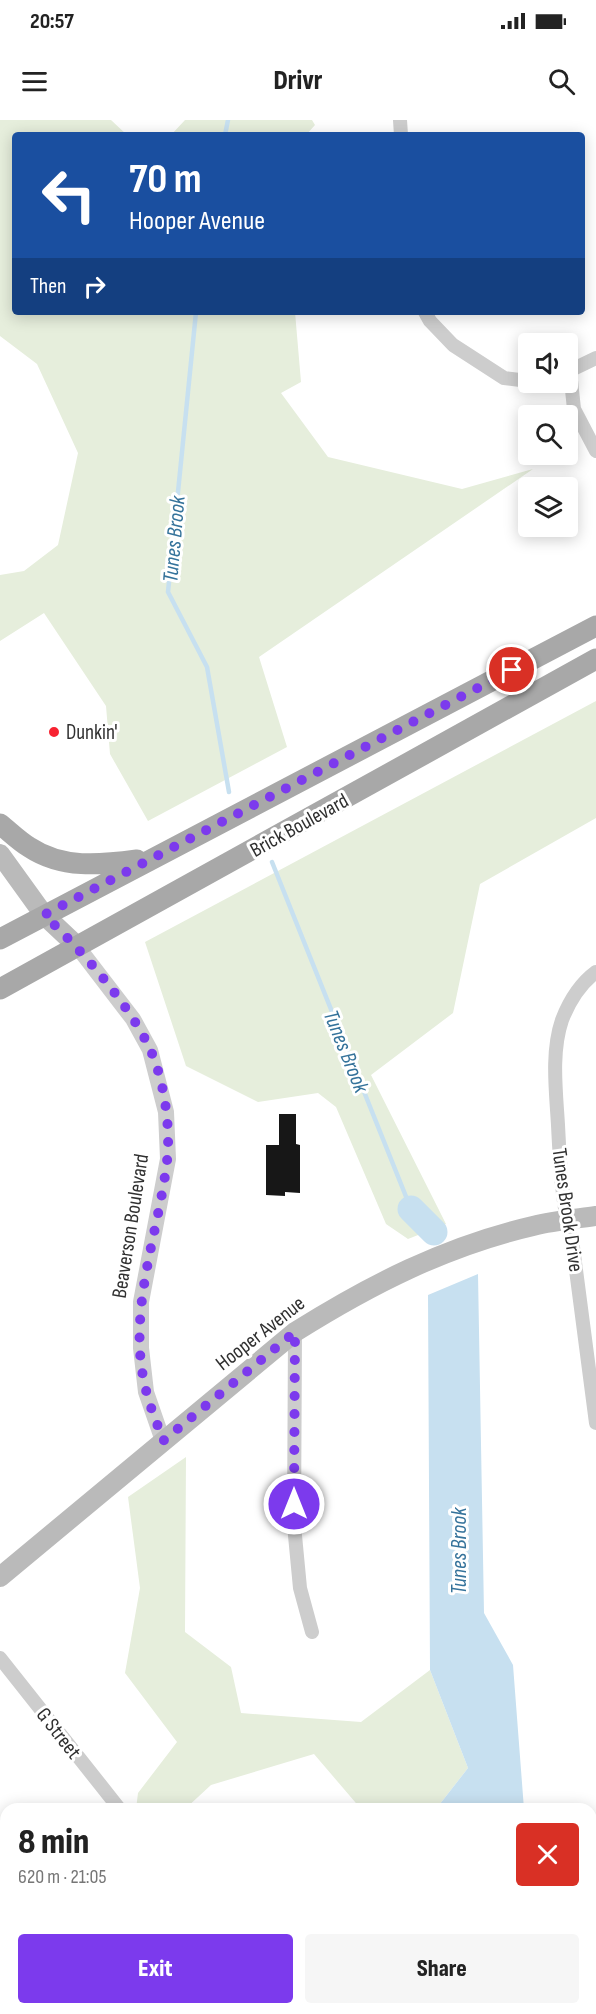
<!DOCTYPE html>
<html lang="en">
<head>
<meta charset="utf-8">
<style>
  body { margin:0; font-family:"Sofia Sans Condensed",sans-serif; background:#f6f6f6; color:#222; height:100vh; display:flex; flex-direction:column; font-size:22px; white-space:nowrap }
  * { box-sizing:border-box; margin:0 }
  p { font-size:20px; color:#767676 }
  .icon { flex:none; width:33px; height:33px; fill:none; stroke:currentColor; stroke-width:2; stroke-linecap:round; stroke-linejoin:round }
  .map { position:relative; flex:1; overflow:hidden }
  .details { position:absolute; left:0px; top:1683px; width:597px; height:212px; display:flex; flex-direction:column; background:#fff; border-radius:18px 18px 0 0; box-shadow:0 3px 15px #0003 }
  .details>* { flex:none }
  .top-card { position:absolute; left:12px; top:12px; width:573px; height:183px; border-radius:6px; box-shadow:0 3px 15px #0003; background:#1a4fa0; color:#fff; overflow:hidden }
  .tools { position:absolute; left:518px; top:213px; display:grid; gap:12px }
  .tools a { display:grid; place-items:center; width:60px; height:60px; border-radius:6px; background:#fff; box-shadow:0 3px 15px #0003; font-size:30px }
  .pin { position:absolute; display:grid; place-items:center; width:51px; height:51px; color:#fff; margin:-26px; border:3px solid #fff; border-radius:50%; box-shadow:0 2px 6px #0007 }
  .me { position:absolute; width:66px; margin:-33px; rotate:0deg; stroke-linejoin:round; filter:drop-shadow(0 0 4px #0008) }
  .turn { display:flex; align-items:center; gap:21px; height:126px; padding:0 18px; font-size:27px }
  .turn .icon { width:78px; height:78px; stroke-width:2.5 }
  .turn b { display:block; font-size:42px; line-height:51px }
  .then { display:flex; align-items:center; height:57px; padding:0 18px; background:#0003; gap:12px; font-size:22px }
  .round { display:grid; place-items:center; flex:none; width:63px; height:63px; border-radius:6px; background:#f6f6f6 }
  .summary { display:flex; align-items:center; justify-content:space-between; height:102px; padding:0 18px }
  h1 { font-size:36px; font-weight:800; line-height:45px }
  .button { display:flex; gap:12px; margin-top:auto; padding:12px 18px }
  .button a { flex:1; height:69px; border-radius:6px; background:#7c3aed; color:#fff; font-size:24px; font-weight:800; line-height:69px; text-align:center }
  .button a+a { background:#f6f6f6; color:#222 }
  .status { display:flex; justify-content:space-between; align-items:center; height:42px; padding:0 30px; background:#fff; direction:ltr }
  .status svg { height:16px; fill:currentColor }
  header { display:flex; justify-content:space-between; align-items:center; height:78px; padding:0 18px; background:#fff; font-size:27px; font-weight:800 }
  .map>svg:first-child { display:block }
  .green { fill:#e6eedc }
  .water { fill:#c7e0f0 }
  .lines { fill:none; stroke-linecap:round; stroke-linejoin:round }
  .stream { stroke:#c7e0f0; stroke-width:4.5 }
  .river { stroke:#c7e0f0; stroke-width:27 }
  .building { fill:#171717 }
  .minor { stroke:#cdcdcd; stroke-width:14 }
  .tertiary { stroke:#cdcdcd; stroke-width:16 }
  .secondary { stroke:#bababa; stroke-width:20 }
  .primary { stroke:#a8a8a8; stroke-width:21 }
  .route { stroke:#7c3aed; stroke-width:10; stroke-dasharray:0 18 }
  .poi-dot { fill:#f72231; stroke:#fff; stroke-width:2 }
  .labels { text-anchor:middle; stroke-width:6; stroke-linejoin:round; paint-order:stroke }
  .poi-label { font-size:21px; fill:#303030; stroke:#fff; text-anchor:start }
  .street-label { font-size:21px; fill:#303030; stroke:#fff }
  .water-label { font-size:22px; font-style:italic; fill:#35739b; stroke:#fff }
</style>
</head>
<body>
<div class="status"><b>20:57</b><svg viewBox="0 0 49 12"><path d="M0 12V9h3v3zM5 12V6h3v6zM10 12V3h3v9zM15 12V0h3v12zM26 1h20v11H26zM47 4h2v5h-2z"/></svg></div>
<header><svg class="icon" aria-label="menu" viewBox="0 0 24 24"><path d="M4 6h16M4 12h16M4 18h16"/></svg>Drivr<svg class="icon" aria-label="search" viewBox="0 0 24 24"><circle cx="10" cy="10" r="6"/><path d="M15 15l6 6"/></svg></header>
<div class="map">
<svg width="596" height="1894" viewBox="0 0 596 1894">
  <rect width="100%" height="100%" fill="#fff"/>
  <path class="green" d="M0,0H111L127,15H15V192H295L301,262L281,273L328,337L462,369L533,349L259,537L287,627L148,701L110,634L106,586L44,493L0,521V455L24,451L58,425L78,333L37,244L0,216Z
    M185,0H312L315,5L306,15H171Z
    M596,581V698L480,764L453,893L371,955L446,1104L408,1119L386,1104L336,987L318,973L258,982L186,946L145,822Z
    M186,1337L185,1512L231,1547L241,1593L361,1602L430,1550L468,1648L436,1689H361L314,1634L211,1665L185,1689H136L138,1673L177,1622L125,1553L140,1468L128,1377Z
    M117,1889V1888L194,1889L192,1894H117Z"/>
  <path class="water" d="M478,1154L484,1493L513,1545L524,1689H436L468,1648L430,1550L428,1175Z
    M537,1889V1894H412L408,1889Z"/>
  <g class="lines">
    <path class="stream" d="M225,15L228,0
      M196,192L168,472L207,547L229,672
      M272,742L411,1089"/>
    <path class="river" d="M411,1089L434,1112"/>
  </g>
  <path class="building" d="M279,994H296V1024L300,1025V1073L285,1072V1076L266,1075V1025H279Z"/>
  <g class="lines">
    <path class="minor" d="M400,0L401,15
      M425,192L430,201L453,225L504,258L528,261
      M570,251L574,289L596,331
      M567,252L596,238
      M596,852C581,863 569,882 562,900C551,932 556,971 558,1005C560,1046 562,1087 573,1127L596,1303
      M295,1212L294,1405L300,1468L312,1512
      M0,1538L118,1687
      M0,1812L6,1819
      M64,1888L69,1894
      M275,1894L276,1888"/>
    <path class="tertiary" d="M77,826L133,899L150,930L166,992L168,1039L141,1182V1228L146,1272L163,1321"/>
    <path class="secondary" d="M0,734L44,795L77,826
      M0,1457L295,1212C370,1165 446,1126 533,1106C553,1101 575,1099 596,1096"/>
    <path class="primary" d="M0,704C10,712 19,721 29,727C62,749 100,745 137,740
      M0,819L596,506
      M0,869L596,539"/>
  </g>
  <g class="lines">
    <path class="route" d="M294,1384L295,1212L163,1321C158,1305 151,1290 147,1274C125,1195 158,1118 167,1041C171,1008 164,959 150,929C129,884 80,828 44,795L512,550"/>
  </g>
  <circle class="poi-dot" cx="54" cy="612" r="6"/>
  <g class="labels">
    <g class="poi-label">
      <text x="66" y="619">Dunkin'</text>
    </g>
    <g class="street-label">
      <text transform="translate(299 705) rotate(-29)" y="7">Brick Boulevard</text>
      <text transform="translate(568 1090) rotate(82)" y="7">Tunes Brook Drive</text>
      <text transform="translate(130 1106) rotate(-81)" y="7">Beaverson Boulevard</text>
      <text transform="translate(260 1213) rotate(-38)" y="7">Hooper Avenue</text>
      <text transform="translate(59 1613) rotate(52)" y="7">G Street</text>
    </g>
    <g class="water-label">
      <text transform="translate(173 419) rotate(-85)" y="8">Tunes Brook</text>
      <text transform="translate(347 931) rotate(68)" y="8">Tunes Brook</text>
      <text transform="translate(458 1431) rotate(-90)" y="8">Tunes Brook</text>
    </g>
  </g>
</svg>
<div class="tools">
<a><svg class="icon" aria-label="sound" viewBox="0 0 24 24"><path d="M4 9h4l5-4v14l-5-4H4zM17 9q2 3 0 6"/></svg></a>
<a><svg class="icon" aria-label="search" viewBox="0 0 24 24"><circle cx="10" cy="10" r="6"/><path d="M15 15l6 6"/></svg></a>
<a><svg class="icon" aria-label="layers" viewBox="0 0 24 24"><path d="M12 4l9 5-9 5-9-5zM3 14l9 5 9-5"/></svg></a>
</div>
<div class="pin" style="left:512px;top:550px;background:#d93025"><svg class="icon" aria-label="arrive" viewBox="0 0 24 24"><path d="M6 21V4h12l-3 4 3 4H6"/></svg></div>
<svg class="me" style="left:294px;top:1384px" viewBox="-20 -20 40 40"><circle r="17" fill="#7c3aed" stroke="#fff" stroke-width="3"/><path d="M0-11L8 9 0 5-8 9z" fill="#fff"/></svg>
<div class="top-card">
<div class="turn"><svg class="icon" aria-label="left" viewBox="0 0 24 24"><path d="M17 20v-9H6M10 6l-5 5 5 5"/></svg><div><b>70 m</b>Hooper Avenue</div></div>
<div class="then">Then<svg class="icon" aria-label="right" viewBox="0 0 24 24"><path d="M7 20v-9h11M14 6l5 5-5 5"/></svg></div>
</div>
<section class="details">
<div class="summary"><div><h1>8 min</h1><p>620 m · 21:05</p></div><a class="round" style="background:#d93025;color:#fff"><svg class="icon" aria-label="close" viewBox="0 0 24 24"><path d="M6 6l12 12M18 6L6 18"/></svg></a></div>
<div class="button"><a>Exit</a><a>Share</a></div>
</section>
</div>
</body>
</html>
